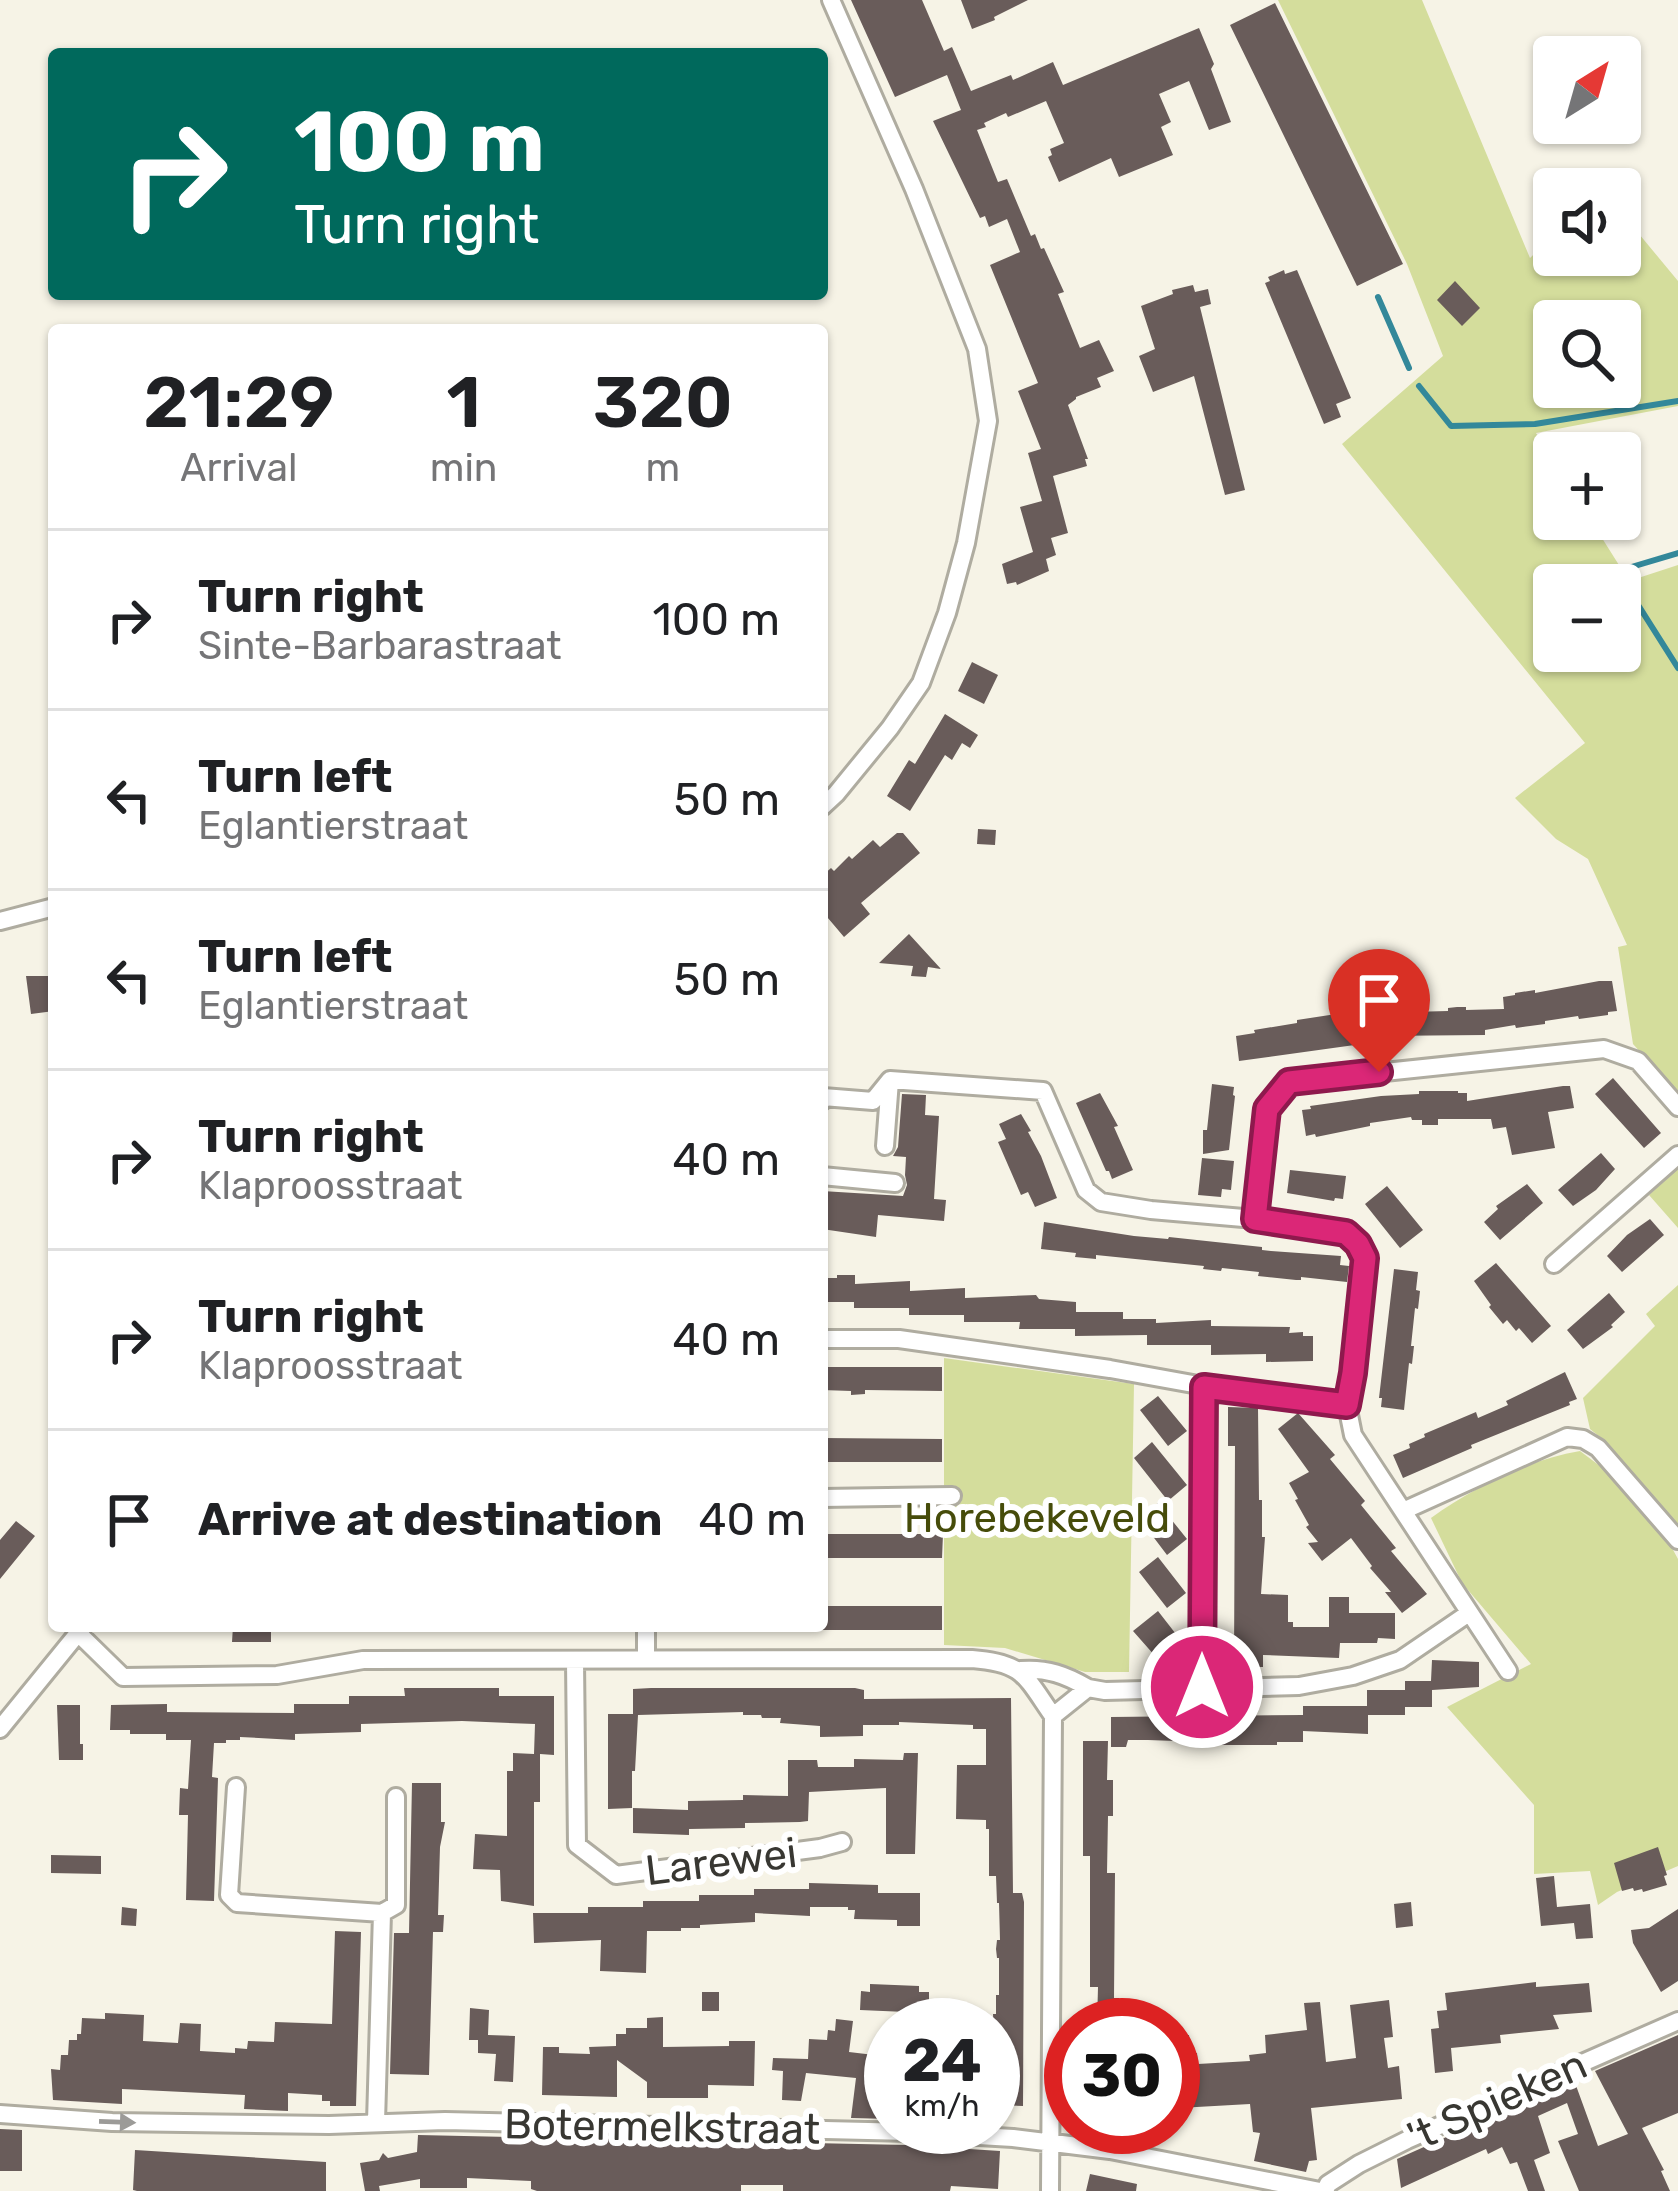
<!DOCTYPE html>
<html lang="en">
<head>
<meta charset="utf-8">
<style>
  body { margin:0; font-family:Rubik,sans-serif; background:#f6f6f6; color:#202124; height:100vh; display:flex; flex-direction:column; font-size:45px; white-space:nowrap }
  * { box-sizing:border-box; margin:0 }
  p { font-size:39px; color:#757577 }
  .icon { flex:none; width:66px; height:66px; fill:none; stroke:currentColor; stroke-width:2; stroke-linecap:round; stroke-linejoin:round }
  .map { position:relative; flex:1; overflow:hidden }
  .sheet { position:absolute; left:48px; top:324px; width:780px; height:1308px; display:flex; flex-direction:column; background:#fff; border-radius:12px; box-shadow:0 3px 9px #0004 }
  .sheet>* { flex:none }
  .hud { position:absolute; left:48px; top:48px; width:780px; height:252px; border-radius:12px; box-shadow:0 3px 9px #0004; background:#00695c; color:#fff; overflow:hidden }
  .needle { width:78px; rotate:37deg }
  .fabs { position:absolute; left:1533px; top:36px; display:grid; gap:24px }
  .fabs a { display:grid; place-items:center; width:108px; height:108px; border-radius:12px; background:#fff; box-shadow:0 3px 9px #0004; font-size:60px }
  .speed { position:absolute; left:864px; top:1998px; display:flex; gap:24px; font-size:60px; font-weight:700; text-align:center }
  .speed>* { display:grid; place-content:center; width:156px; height:156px; border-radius:50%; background:#fff; box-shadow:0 3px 9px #0004; line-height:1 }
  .speed small { font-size:30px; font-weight:400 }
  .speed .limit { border:18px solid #d22; background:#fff; color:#111 }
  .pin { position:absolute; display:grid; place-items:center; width:102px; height:102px; color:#fff; margin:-123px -51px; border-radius:50% 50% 50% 0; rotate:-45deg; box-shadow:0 0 12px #0007 }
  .pin .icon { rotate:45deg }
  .me { position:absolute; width:132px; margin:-66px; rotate:0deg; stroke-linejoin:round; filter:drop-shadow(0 0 9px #0008) }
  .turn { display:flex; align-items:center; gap:42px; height:252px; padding:0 48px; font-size:54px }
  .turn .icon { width:156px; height:156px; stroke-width:2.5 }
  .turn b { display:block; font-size:84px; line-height:102px }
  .eta { display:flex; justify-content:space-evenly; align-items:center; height:204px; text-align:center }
  .eta b { font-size:72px; font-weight:600; line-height:84px }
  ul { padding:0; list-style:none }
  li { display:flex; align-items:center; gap:36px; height:180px; padding:0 48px; border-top:3px solid #e0e0e0 }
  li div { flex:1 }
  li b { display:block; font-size:45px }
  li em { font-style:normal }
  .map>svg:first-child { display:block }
  .green { fill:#d4dd9c; fill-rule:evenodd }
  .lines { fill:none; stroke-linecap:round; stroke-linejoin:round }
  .stream { stroke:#33889a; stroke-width:6 }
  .building { fill:#695c5a }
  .street-casing { stroke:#afaca0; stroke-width:22 }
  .street { stroke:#fff; stroke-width:16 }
  .oneway { fill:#9c9b98 }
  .route-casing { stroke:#8e194d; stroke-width:30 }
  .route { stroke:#db2777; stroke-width:21 }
  .labels { text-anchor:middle; stroke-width:12; stroke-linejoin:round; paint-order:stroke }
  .park-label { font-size:42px; fill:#464c0a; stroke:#fff }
  .street-label { font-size:42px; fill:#383732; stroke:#fff }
</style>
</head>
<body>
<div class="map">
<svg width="1678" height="2191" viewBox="0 0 1678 2191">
  <rect width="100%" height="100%" fill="#f6f3e6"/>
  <path class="green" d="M1278,0H1422L1530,258L1554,235V255H1620V211L1678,281V406L1536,433L1554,462V519H1590L1629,581L1678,565V1094L1633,1044L1618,947L1627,945L1588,859L1556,839L1515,798L1585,743L1342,444L1443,356L1407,264ZM1554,321H1620V387H1554ZM1554,585H1620V651H1554Z
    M1678,1167V1228L1649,1195Z
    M1678,1285V1528L1605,1441L1590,1429L1583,1398L1655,1326L1646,1314Z
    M944,1358L1134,1384L1129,1672H1085L1005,1648L944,1645Z
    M1580,1451L1604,1469L1672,1548L1678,1559V1866L1617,1892L1598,1905L1590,1871L1534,1874V1805L1447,1707L1531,1664L1462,1583L1431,1518C1475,1487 1527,1460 1580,1451Z"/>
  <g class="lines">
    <path class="stream" d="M1378,297L1409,368
      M1419,386L1451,426L1535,424L1678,401
      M1678,553L1628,568L1621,578L1678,668"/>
  </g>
  <path class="building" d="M851,0H922L944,51L952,47L971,91L1011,75L1013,80L1053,62L1063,85L1199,28L1214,64L1211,69L1231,122L1209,130L1189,81L1159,94L1171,122L1161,127L1173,155L1119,177L1111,158L1059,182L1048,157L1052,155L1050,149L1064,143L1046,101L1008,117L1006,113L984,123L986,127L977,130L998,182L1007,179L1031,236L1035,234L1041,249L1044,248L1064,292L1058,294L1080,348L1099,340L1114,371L1097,378L1101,387L1076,397V399L1068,405L1088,459H1085L1087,466L1053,476L1068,533L1051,538L1056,555L1046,559L1049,571L1017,585L1016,582L1007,584L1002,564L1033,552L1020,507L1042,501L1028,453L1041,449L1018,391L1038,383L990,265L1020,252L1007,219L989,227L985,216L980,218L933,121L961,110L947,75L895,97Z
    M961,0H1028L994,17L995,20L972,29Z
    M1275,3L1403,264L1357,286L1230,25Z
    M1284,270L1285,274L1297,270L1351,398L1336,404L1341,417L1324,424L1265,283L1270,281L1268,277Z
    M1455,281L1480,308L1462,326L1437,300Z
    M1193,285L1195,292L1208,289L1211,304L1200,307L1245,490L1225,495L1194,376L1153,392L1139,356L1155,349L1141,306L1173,294L1172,290Z
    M972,662L998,675L984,704L958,691Z
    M945,714L978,735L970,748L962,743L952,760L945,755L910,811L887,796L909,760L915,764Z
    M978,829L996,830L995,845L977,844Z
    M897,833H903L920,853L861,903L870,914L844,937L822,911V876L831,868L834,871L849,856L852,859L873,840L880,847Z
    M909,934L941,969L928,967L926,977L911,976L913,966L879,963Z
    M26,976H54V1011L31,1014Z
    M1599,981H1612L1617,1011L1608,1012V1015L1579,1019L1578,1016L1545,1021V1024L1530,1026L1516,1028L1515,1025L1485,1030V1035L1376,1036L1377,1039L1368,1040L1369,1043L1239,1061L1236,1036L1255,1033L1254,1030L1297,1023V1020L1382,1007L1383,1010L1410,1009V1012L1448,1011V1008L1457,1007H1466V1010L1504,1009L1503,997L1515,995V993L1535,990V993Z
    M1613,1078L1661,1133L1644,1148L1595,1094Z
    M1212,1084L1234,1087L1233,1095L1235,1096L1229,1150L1203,1154V1130H1207Z
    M1563,1086H1570L1574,1108L1548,1112L1555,1148L1512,1155L1506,1127L1493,1129L1491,1119H1438V1125H1422V1120H1412L1411,1117L1370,1123V1126L1316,1137L1315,1134L1306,1136L1302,1110L1311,1109L1310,1106L1381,1096L1419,1094V1091H1458V1093H1467V1101Z
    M1100,1093L1118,1126L1114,1127L1133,1170L1112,1179L1109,1171H1106L1076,1103Z
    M902,1094L926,1095L925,1115L939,1116L934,1199L946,1200L944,1221L878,1215L876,1237L822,1229V1191L903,1196L907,1185L905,1175L906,1157L893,1156L898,1147Z
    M1021,1114L1031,1131L1028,1132L1041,1156L1057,1198L1035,1207L1028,1192L1021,1195L998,1142L1006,1139L999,1124Z
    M1601,1153L1615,1169L1596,1190L1573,1206L1558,1190Z
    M1202,1158L1234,1161L1231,1190L1222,1189L1221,1197L1198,1195Z
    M1290,1170L1346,1176L1343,1199L1335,1198L1334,1201L1287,1193Z
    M1527,1184L1543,1203L1500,1240L1484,1222L1498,1209L1496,1206Z
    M1387,1186L1423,1230L1400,1248L1365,1204Z
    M1650,1219L1664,1235L1622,1272L1607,1256L1627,1235Z
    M1044,1222L1134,1236L1168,1239L1169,1237L1262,1247V1250L1271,1251L1341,1256L1340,1265L1349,1266L1347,1282L1301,1277V1280H1296L1258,1276L1259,1272L1222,1268L1221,1271L1203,1269L1204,1266L1096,1255V1259L1075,1257L1076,1253L1041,1249Z
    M1496,1263L1551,1326L1532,1343L1519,1328L1516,1331L1507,1320L1503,1324L1489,1307L1491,1305L1474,1281Z
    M1394,1269L1418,1272L1416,1290L1420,1291L1418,1309L1415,1308L1411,1346H1414L1412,1364L1409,1363L1404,1410L1381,1407L1382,1398H1379Z
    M837,1275H855V1284L910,1281V1291L965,1288V1298L1036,1295L1039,1299L1076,1302V1312H1123V1319H1156V1323L1211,1320V1326L1290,1327L1289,1333L1303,1332V1336H1313V1361L1266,1362V1354L1211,1355V1345H1147V1335L1075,1336V1329H1019L1020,1322H964V1315H909V1308H854V1302H822V1278H837Z
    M1609,1293L1625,1312L1611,1325L1613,1327L1583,1349L1567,1330Z
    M822,1367H942V1391L865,1390V1394L851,1395V1391L822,1390Z
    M1565,1372L1577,1399L1569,1402L1570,1405L1471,1445L1472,1448L1403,1478L1393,1455L1410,1448L1409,1444L1425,1437L1424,1434L1476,1412L1478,1418L1508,1405L1506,1401Z
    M1158,1396L1187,1431L1168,1446L1140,1410Z
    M1228,1407L1258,1408L1259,1500H1262V1537H1265L1261,1594L1288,1595V1622H1293V1627H1329V1597H1349V1613H1395V1639L1378,1638L1377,1643H1340L1339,1658L1263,1655V1667H1234L1235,1446H1228Z
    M1298,1413L1335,1455L1330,1459L1365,1501L1361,1505L1396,1548L1391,1551L1427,1594L1402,1613L1385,1592H1391L1370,1568L1372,1566L1351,1538L1322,1561L1308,1543L1318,1542L1306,1527L1309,1525L1295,1500L1298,1499L1289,1483L1309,1472L1278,1429Z
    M822,1438L942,1439V1462H822Z
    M1152,1442L1187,1485L1168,1501L1134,1458Z
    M1158,1503L1187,1539L1167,1555L1139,1518Z
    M16,1521L35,1536L0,1579V1540Z
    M822,1534H943L942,1558H822Z
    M1158,1557L1186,1593L1167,1608L1139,1572Z
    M822,1606H942V1630H822Z
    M1158,1611L1186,1647L1163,1665L1133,1631Z
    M233,1626H271V1642H232Z
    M1432,1660L1479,1662V1687L1432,1690V1707H1405V1715H1368V1734L1303,1731V1742H1277V1745H1203V1742L1148,1740H1128L1126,1747H1111V1717L1303,1715V1706H1367V1690H1405V1681H1431Z
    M404,1688H499V1696H554V1755L540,1754V1802H534V1906L501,1901L500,1870L473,1869L475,1834L507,1836V1771H513V1753L534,1754L535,1724L462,1721L361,1724V1732L295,1734V1740L240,1737V1740H226V1743H214L212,1777L218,1778L214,1901L186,1900L188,1815H179L180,1788L188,1789L191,1740H166V1734H130V1730H110L111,1705L167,1704V1712L294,1713V1704H349V1696H405Z
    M651,1688H855L864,1690V1699L1011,1698L1013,1893H1022L1024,1902L1023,2106L993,2105V2082H996L993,2014H996V1995H999V1958H997L996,1949L997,1940H1000L999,1903H997L996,1876H989V1829H986V1820L956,1819L957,1765H986V1729H973V1725L899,1722V1725H863V1736L820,1737V1726L780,1723L781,1718H762L761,1715H743V1712L638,1715L635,1771H632V1808L608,1809V1714H633V1689Z
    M57,1705H80V1744H83V1760H59Z
    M1083,1741H1108L1107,1780H1113V1816H1108L1107,1873H1115L1114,1998H1119V2004L1128,2005V2025H1097L1098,1987H1090V1856H1083Z
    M904,1753H918L915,1854H886V1788L809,1792L808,1821L800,1822L745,1823V1828L689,1829V1835L633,1833V1808L688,1810V1801L743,1800V1795L788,1796V1760H817L818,1767H854V1759L903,1760Z
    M412,1783H441V1822H445L440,1847L438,1915H444L443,1932H433L429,2075L390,2074L394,1933H409Z
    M1658,1847L1667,1875L1664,1876L1667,1885L1643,1892L1642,1889L1634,1891L1633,1888L1622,1891L1614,1863Z
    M51,1855L101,1856V1874L51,1873Z
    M1554,1876L1557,1907L1590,1904L1593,1938L1576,1939L1574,1923L1541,1926L1536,1878Z
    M809,1883L878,1885V1893H920V1926H897V1920L854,1919L855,1910H848V1907H810V1916L755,1913V1922L700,1925V1928H681V1931H647L646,1973L600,1971L601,1940L534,1943L533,1913H588V1907H643V1901H699V1895H754V1889H809Z
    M1411,1902L1413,1926L1396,1928L1394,1904Z
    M122,1907L137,1909L136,1926L121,1925Z
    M1678,1909V1981L1661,1992L1633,1943L1631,1930L1649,1928Z
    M335,1931L361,1932L356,2106H330V2101H322V2095L288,2093V2111L244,2109L245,2095L122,2089V2104L53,2100L51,2069L60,2070L61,2055H68L69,2040H77V2034H81L82,2018L105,2019V2013L144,2015L143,2041L178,2043L180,2023L201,2024L200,2051L235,2053V2048L247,2049L248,2041L274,2042L275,2022L332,2024Z
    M1536,1982V1987L1589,1983L1592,2012L1553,2015L1559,2029L1500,2035L1501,2043L1451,2048L1453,2071L1435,2073L1431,2029L1439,2028L1437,2011L1447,2010L1445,1993Z
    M870,1984L919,1986V1992H929V2013L860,2010L861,1991L870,1992Z
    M702,1992H719V2011H702Z
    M1389,2000L1393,2037L1384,2038L1388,2068L1399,2066L1402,2099L1311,2108L1317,2160L1309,2161L1306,2172L1254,2161L1260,2133L1253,2132L1250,2104L1179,2108L1174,2036L1189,2035L1191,2054L1197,2053L1198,2064L1250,2061L1249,2055L1266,2053L1265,2035L1307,2030L1304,2003L1320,2002L1326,2062L1356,2058L1350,2005Z
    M470,2008L489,2010L488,2035L515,2036L513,2082L494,2081L496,2054L478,2053V2040H469Z
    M663,2017V2047L729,2046V2041H755L754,2086L708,2085V2098H647V2082L617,2060V2097L542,2095L543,2047H559V2053L590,2054L589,2047L616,2046V2034H626V2028H647V2018Z
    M836,2019L853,2021L849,2052L891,2057V2119L851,2118L856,2078L806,2073L801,2101L782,2100L783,2071L772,2070L773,2058L808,2059L809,2039L827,2040L828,2030L835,2031Z
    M1678,2035V2113L1642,2128L1664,2170L1661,2171L1670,2191H1579L1558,2141L1578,2134L1567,2103L1538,2116L1550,2153L1534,2160L1545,2191H1528L1517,2162L1510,2164L1502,2147L1488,2154L1486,2149L1401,2188L1397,2159L1574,2080L1598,2146L1628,2134L1595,2071Z
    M0,2129L22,2130V2171H0Z
    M418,2135L907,2145L1000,2151L998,2189L951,2186L950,2191H783V2185H741V2191H537L531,2189V2181L467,2178V2188H420V2179L379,2186L380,2191H365L360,2163L379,2160L383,2153L388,2158L417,2152Z
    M135,2150L326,2162V2191H137L133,2190Z
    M1090,2174L1137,2184L1136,2191H1086Z"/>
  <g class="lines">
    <g class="street-casing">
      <path id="street" d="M822,807L836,794L890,728L921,683L947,613L966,543L988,421L977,349L914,189L831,0
        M0,921L54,907
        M822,1101L823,1097L873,1101L890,1080L1043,1091L1086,1190L1101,1202L1151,1210L1255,1219L1346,1233L1358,1244L1365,1258L1353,1373L1347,1405L1353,1435L1508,1671
        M885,1146L890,1081
        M822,1176L895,1183
        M1255,1219L1267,1109L1289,1082L1604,1049L1638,1061L1678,1107
        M1554,1264L1678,1155
        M822,1339H899L1110,1369L1204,1386L1347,1405
        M822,1498L952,1496
        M1403,1511L1567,1437L1583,1439L1598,1448L1678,1540
        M78,1633L123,1677L277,1675L363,1660L972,1659C1024,1663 1025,1676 1053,1716
        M646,1659V1626
        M575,1661L577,1845L616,1875L820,1848L842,1842
        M1021,1670C1047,1668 1066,1675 1088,1688
        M1202,1687L1204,1386
        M1053,1716L1088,1688L1105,1691L1299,1686L1353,1676L1400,1660L1469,1613
        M0,1729L83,1627
        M236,1787L229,1895L237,1903L382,1913L396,1905V1797
        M0,2114L112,2122L329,2125L445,2121L910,2132L1013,2138L1110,2150L1320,2191
        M376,2122L382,1913
        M1050,2191L1053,1716
        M1325,2191L1328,2184L1359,2164L1407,2140L1678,2021"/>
    </g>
    <use href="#street" class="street"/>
  </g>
  <defs><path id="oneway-solid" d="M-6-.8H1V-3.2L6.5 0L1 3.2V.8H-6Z" transform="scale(3)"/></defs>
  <use class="oneway" href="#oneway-solid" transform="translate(117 2122) rotate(2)"/>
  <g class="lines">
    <g class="route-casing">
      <path id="route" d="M1202,1687L1204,1387L1347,1405L1353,1373L1365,1258L1358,1244L1346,1233L1255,1219L1267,1109L1289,1082L1379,1072"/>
    </g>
    <use href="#route" class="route"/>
  </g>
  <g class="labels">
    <g class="park-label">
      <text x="1037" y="1532">Horebekeveld</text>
    </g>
    <g class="street-label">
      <text transform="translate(721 1861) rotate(-7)" y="15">Larewei</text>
      <text transform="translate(1497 2100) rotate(-24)" y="15">'t Spieken</text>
      <text transform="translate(662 2126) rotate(1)" y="15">Botermelkstraat</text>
    </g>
  </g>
</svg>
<div class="fabs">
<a><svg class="needle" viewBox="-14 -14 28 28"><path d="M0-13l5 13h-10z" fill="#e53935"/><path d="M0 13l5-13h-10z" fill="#757577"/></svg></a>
<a><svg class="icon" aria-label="sound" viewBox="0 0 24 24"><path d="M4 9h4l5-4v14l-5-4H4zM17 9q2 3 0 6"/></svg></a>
<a><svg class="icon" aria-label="search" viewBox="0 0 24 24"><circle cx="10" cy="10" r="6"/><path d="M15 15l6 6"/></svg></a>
<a>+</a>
<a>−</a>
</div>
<div class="speed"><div>24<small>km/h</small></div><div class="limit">30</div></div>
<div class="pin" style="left:1379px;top:1072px;background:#d93025"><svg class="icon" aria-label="arrive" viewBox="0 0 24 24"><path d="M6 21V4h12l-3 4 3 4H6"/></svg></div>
<svg class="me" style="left:1202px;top:1687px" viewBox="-20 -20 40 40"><circle r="17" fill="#db2777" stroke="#fff" stroke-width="3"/><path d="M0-11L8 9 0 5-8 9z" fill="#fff"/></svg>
<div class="hud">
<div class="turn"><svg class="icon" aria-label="right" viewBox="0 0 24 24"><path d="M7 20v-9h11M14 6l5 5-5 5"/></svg><div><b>100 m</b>Turn right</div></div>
</div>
<section class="sheet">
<div class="eta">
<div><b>21:29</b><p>Arrival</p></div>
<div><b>1</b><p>min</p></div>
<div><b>320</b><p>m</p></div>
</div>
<ul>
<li><svg class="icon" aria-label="right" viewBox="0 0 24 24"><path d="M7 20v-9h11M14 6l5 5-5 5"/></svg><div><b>Turn right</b><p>Sinte-Barbarastraat</p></div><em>100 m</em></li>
<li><svg class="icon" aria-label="left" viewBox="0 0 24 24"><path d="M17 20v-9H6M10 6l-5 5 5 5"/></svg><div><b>Turn left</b><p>Eglantierstraat</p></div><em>50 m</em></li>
<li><svg class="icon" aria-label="left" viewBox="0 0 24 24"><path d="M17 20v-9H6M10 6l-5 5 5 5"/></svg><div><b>Turn left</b><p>Eglantierstraat</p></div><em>50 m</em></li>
<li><svg class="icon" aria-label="right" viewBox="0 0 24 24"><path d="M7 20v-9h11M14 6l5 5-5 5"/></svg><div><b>Turn right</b><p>Klaproosstraat</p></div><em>40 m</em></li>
<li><svg class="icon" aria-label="right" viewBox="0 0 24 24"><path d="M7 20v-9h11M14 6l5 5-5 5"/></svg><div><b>Turn right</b><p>Klaproosstraat</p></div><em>40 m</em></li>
<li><svg class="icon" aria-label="arrive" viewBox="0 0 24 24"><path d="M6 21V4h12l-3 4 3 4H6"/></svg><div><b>Arrive at destination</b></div><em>40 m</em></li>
</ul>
</section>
</div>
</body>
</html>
